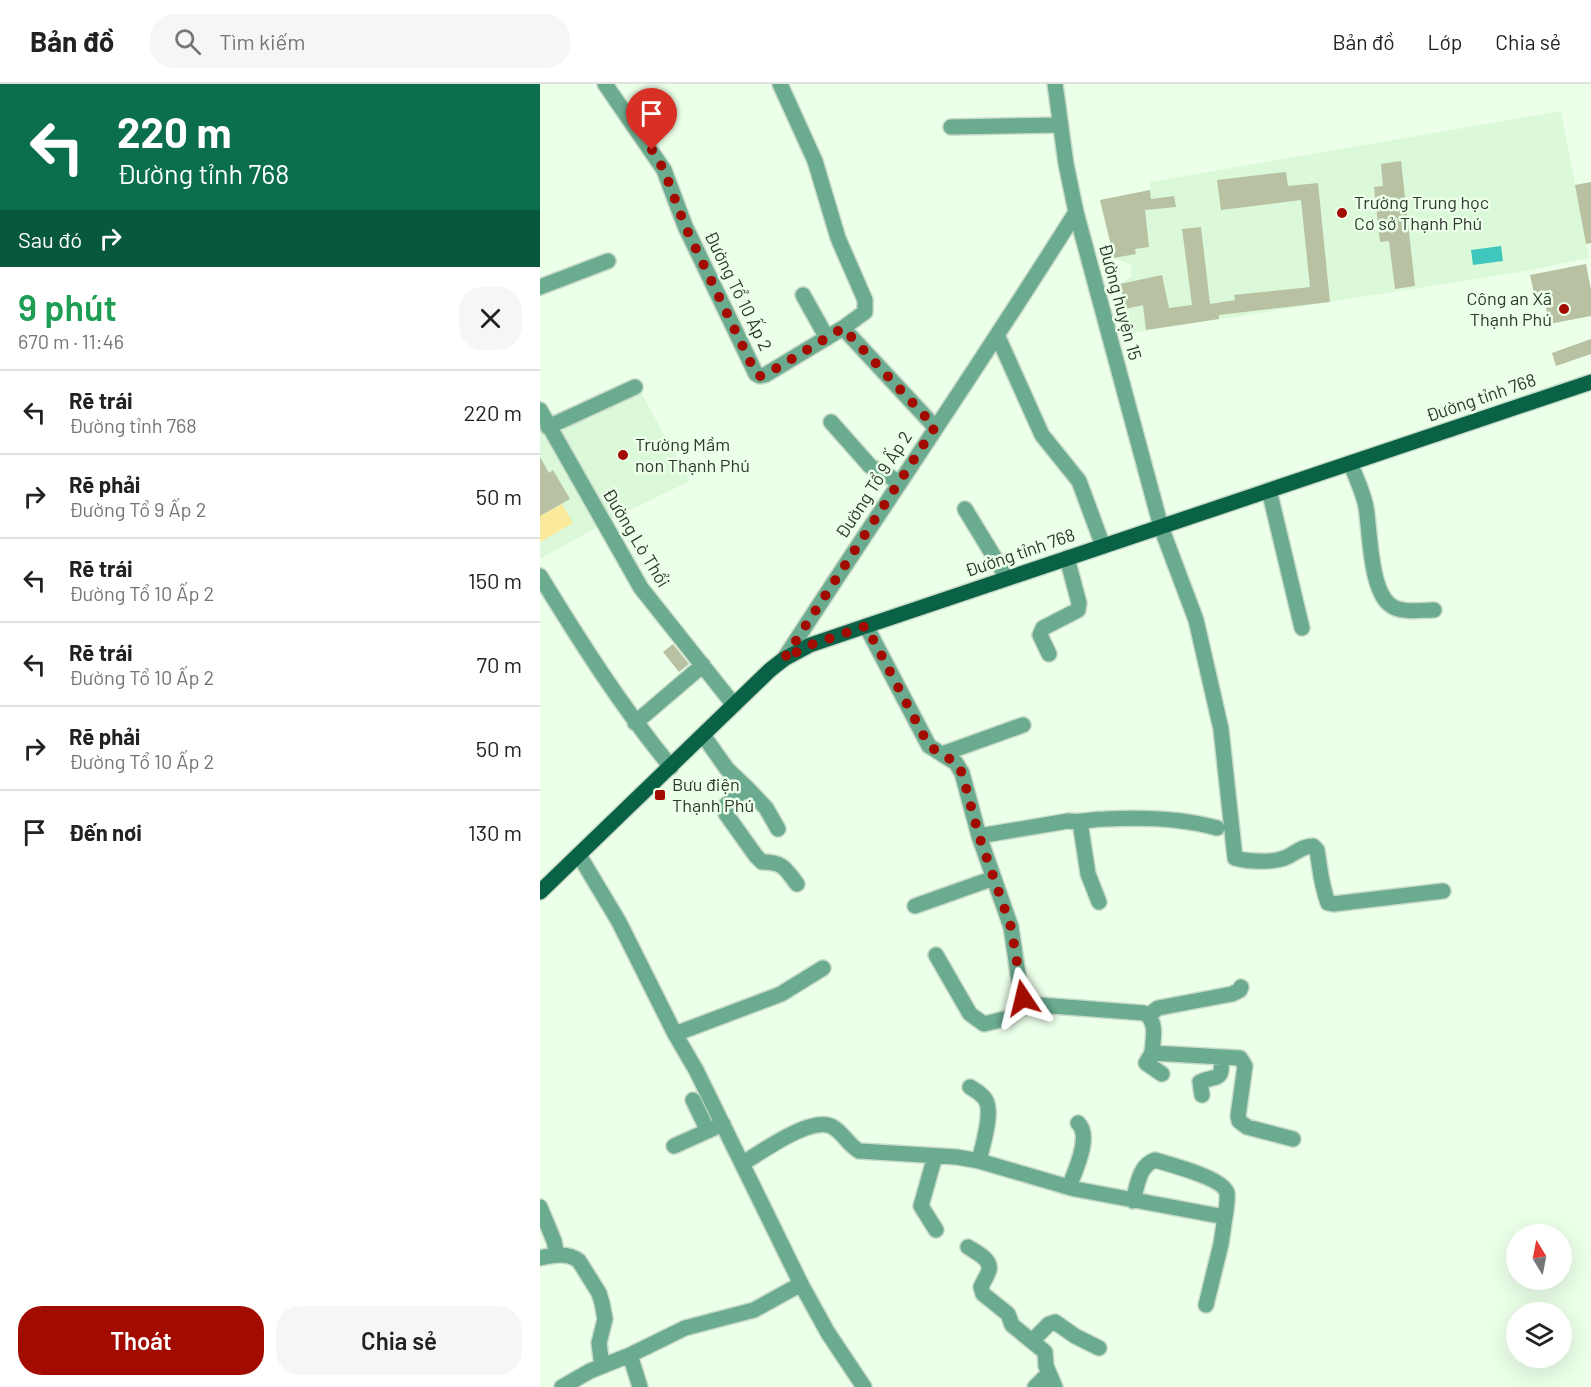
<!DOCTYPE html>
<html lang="vi">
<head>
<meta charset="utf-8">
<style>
  body { margin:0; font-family:Barlow,sans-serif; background:#f6f6f6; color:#222; height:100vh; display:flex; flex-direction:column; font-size:22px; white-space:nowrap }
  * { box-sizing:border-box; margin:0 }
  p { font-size:20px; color:#767676 }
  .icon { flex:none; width:33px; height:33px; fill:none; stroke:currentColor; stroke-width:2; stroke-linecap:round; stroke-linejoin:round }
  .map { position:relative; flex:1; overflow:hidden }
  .side { display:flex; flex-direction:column; background:#fff; width:540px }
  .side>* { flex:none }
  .banner { background:#0b6e4f; color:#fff; overflow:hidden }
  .needle { width:39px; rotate:350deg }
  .tools { position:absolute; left:966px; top:1140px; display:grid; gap:12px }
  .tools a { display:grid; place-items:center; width:66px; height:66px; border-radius:50%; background:#fff; box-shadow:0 6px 24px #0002; font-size:30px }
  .pin { position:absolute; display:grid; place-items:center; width:51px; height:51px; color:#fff; margin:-62px -26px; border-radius:50% 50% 50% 0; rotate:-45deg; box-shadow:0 0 6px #0007 }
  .pin .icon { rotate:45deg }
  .me { position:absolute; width:66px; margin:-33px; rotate:350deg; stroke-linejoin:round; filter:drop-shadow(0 0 4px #0008) }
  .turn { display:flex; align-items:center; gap:21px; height:126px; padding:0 18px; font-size:27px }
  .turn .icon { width:78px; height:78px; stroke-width:2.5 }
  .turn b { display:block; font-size:42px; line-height:51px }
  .then { display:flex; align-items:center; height:57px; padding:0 18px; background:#0003; gap:12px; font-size:22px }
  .round { display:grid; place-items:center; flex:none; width:63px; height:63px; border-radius:24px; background:#f6f6f6 }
  .headline { display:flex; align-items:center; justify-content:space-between; height:102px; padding:0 18px }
  h1 { font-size:36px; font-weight:600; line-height:45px; color:#1e9e55 }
  .button { display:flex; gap:12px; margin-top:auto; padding:12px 18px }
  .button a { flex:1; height:69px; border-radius:24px; background:#a20c00; color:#fff; font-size:24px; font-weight:600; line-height:69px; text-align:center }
  .button a+a { background:#f6f6f6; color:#222 }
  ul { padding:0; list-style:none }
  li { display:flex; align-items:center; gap:18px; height:84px; padding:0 18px; border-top:2px solid #e0e0e0 }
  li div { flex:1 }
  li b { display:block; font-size:22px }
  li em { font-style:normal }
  header { display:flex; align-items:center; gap:36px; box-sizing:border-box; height:84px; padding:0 30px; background:#fff; border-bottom:2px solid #e0e0e0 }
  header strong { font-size:28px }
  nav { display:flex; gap:33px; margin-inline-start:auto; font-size:21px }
  .search { width:420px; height:54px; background:#f6f6f6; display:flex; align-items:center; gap:15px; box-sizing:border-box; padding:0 21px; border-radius:24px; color:#767676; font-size:22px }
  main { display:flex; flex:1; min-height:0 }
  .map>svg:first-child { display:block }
  .built { fill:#dbf9d8 }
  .green { fill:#fbea9b }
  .water { fill:#3fc7bd }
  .building { fill:#b8c1a2 }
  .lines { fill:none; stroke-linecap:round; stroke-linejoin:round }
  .minor-casing { stroke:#c9dbc8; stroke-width:18 }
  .major-casing { stroke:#c9dbc8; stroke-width:18 }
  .minor { stroke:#6bac90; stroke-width:15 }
  .major { stroke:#096246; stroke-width:15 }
  .route { stroke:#a20c00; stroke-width:10; stroke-dasharray:0 18 }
  .poi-dot { fill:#a20c00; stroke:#ebffe9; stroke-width:2 }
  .labels { text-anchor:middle; stroke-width:5; stroke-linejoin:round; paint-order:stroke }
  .poi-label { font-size:18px; fill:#30392f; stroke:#ebffe9; text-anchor:start }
  .street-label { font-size:18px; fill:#30392f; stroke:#ebffe9 }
</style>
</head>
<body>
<header>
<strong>Bản đồ</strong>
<div class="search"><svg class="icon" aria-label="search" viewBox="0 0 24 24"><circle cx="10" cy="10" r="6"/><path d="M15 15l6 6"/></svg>Tìm kiếm</div>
<nav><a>Bản đồ</a><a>Lớp</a><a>Chia sẻ</a></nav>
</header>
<main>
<section class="side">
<div class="banner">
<div class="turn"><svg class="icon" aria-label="left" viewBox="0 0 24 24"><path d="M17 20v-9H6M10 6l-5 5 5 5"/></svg><div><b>220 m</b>Đường tỉnh 768</div></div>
<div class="then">Sau đó<svg class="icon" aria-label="right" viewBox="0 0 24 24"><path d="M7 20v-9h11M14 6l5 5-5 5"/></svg></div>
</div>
<div class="headline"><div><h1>9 phút</h1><p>670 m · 11:46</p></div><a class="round"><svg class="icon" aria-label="close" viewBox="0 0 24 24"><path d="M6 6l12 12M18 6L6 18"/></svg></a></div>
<ul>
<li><svg class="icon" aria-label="left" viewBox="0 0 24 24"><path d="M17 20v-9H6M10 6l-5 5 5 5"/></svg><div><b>Rẽ trái</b><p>Đường tỉnh 768</p></div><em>220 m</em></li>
<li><svg class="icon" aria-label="right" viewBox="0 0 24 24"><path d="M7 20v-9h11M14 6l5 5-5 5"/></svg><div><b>Rẽ phải</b><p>Đường Tổ 9 Ấp 2</p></div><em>50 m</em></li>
<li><svg class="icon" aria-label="left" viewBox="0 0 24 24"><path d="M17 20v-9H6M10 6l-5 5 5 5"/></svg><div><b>Rẽ trái</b><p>Đường Tổ 10 Ấp 2</p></div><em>150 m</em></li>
<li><svg class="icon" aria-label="left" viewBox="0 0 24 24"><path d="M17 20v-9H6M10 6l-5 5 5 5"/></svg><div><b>Rẽ trái</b><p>Đường Tổ 10 Ấp 2</p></div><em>70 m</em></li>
<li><svg class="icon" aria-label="right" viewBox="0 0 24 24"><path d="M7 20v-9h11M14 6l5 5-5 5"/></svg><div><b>Rẽ phải</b><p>Đường Tổ 10 Ấp 2</p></div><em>50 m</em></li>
<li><svg class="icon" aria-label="arrive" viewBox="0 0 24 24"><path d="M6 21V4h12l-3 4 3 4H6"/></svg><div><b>Đến nơi</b></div><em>130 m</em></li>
</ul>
<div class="button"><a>Thoát</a><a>Chia sẻ</a></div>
</section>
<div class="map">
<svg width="1051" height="1303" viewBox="0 0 1051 1303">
  <rect width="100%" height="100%" fill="#ebffe9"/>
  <path class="built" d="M1021,27L1049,174L980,188L591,249L580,200L592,192L590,180L574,174L560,116L610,106V98Z
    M99,305L150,397L67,437L16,344Z
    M2,344L57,443L0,475V345Z"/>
  <path class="green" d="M22,420L33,439L0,458V432Z"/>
  <path class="water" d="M961,162L963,177L933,181L931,166Z"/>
  <path class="building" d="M861,77L875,202L855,205L849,157L840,158L834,103L843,102L841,80Z
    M746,88L748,102L778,99L790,218L679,231V235L606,246L603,221L585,225L580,200L622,191L629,224L652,221L642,145L661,143L670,220L695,216L694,211L770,203L761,116L681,126L677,96Z
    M1051,98V159L1046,160L1035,101Z
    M610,106L611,115L634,112L636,123L605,126L609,163L595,165L596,170L574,174L560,116Z
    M1046,180L1051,206V232L1009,240L1003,207L994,209L990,191Z
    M1051,255V270L1016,282L1012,269Z
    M0,373L9,389L13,386L30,415L0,432Z
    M133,560L149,580L139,588L123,568Z"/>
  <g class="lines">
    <g class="minor-casing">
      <path id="minor" d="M65,0L124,86L145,142L216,290L220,292L225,291L303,244L395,343
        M240,0L275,77L298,154L325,216V228L303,244
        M515,0L526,80L536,128L621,443L656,536L681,645L695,774C709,778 734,779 747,773C756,769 762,762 773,762L777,766C780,784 781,801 788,819L793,820L903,807
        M411,43L520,41
        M0,203L68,177
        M263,211L287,254
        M458,253L502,351L539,397L563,462
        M0,326L101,504L194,621
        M291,338L330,382L359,398
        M8,343L95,303
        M810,379C816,393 823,408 826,423C830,447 830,504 849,520C860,530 880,526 894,526
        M729,406L762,544
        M425,425L467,494
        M0,492C41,559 81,622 131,683
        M326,542L389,662L416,679L422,689L439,752L528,737C541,739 552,735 565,735C602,733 642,734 677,744
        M509,570L500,551L503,544L538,526L539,519L527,474
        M244,575C341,425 442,278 536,128
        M95,639L163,581
        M163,651L187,685L207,704L186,721V730L216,772L222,778C243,778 245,784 257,800
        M402,670L483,641
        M207,704L226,724L238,745
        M540,738L548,790L559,818
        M439,752L471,843L480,904L487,920L604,929C618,937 613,955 612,969L700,974L705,982L698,1032L699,1037L707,1043L753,1055
        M39,771L79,838L135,950L156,986L261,1200L288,1249L324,1303
        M375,822L454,794
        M396,871L430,930L444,940L468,934L487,920
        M609,931L618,924L692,910L700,906L701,903
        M135,950L241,910L283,884
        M612,969L606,979L622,990
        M430,1003C435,1006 442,1010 445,1015C454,1027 442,1063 439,1077
        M662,1011L660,998C678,990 683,999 681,973
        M153,1016L168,1047
        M134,1062L183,1040
        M395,1072L381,1122L396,1146
        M203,1079C222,1068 269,1033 291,1042C302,1047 308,1061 319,1067L417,1073L439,1077L535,1105L685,1133C686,1126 688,1116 687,1109C684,1094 628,1080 615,1076C599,1081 597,1103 593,1117
        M529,1103C535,1087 552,1052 538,1039
        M0,1123L14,1157L17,1171
        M428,1163C437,1169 454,1176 448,1189C446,1194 443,1198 441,1203L443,1210L468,1230L472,1241L505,1268L506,1282L509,1289
        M0,1174C13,1171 28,1168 39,1177L59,1209L62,1219L65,1235L59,1259L62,1282
        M666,1221L681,1160L685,1133
        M492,1257L509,1240L515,1238L535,1252L559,1264
        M90,1271L100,1303
        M22,1303L50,1287L90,1271L145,1244L214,1226L261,1200
        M495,1303L509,1289L515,1303"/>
    </g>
    <g class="major-casing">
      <path id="major" d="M0,808L230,586L244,575L270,561L326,542L1051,298"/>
    </g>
    <use href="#minor" class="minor"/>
    <use href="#major" class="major"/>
  </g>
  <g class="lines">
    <path class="route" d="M112,66L124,86L145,142L216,290L220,292L225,291L303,244L395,343L244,575L270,561L326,542L389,662L416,679L422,689L439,752L471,843L483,914"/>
  </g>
  <g class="poi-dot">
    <circle cx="802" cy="129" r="6"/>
    <circle cx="1024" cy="225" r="6"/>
    <circle cx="83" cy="371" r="6"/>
    <rect x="114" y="705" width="12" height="12" rx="3"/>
  </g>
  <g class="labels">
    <g class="poi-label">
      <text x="814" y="125">Trường Trung học<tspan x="814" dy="21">Cơ sở Thạnh Phú</tspan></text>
      <text x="1012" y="221" text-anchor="end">Công an Xã<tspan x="1012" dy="21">Thạnh Phú</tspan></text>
      <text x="95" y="367">Trường Mầm<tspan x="95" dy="21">non Thạnh Phú</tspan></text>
      <text x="132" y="707">Bưu điện<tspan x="132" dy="21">Thạnh Phú</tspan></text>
    </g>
    <g class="street-label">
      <text transform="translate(198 207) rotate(64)" y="6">Đường Tổ 10 Ấp 2</text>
      <text transform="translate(580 218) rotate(75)" y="6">Đường huyện 15</text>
      <text transform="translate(941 314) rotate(-19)" y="6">Đường tỉnh 768</text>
      <text transform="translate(334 401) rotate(-57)" y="6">Đường Tổ 9 Ấp 2</text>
      <text transform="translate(96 454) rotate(59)" y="6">Đường Lò Thổi</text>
      <text transform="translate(480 469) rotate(-19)" y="6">Đường tỉnh 768</text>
    </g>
  </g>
</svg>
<div class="tools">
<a><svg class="needle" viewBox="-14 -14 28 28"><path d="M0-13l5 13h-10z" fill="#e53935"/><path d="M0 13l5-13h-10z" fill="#767676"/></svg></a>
<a><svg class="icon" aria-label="layers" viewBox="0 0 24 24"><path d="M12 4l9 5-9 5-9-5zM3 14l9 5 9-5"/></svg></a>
</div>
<div class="pin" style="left:112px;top:66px;background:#d93025"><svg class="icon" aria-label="arrive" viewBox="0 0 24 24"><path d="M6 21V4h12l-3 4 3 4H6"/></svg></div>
<svg class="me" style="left:483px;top:914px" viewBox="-20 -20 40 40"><path d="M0-17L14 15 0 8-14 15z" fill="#a20c00" stroke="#fff" stroke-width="4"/></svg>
</div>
</main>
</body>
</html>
